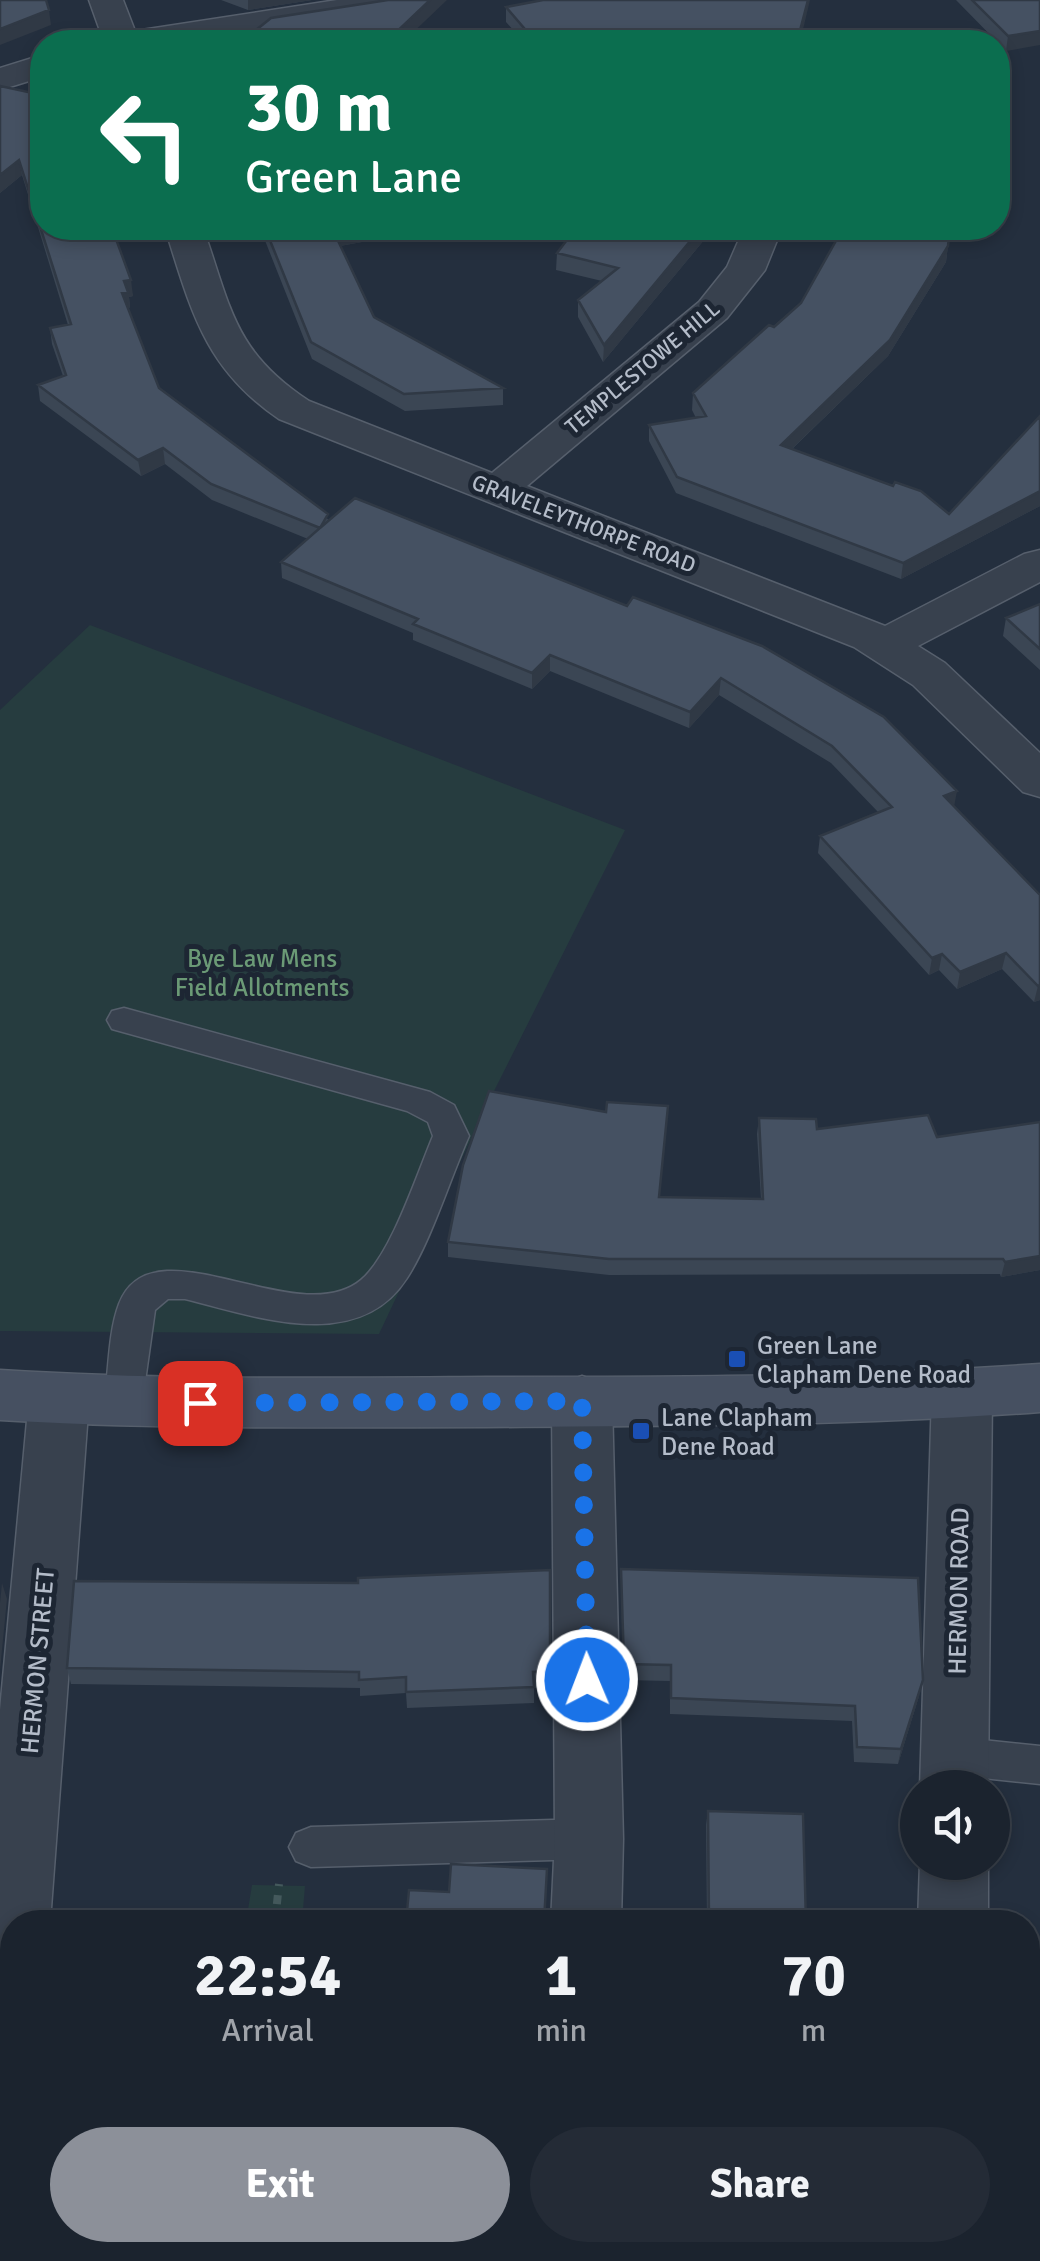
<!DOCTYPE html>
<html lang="en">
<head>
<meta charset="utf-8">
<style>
  body { margin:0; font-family:Signika,sans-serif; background:#242b36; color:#f1f3f6; height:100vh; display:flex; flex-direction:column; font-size:38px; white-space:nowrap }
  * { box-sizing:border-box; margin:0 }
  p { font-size:32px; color:#a0a4aa }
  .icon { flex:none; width:55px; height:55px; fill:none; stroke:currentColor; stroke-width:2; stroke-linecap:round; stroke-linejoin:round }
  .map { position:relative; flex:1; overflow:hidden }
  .panel { position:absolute; left:0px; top:1910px; width:1040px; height:352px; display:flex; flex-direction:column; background:#1b232e; border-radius:40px 40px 0 0; box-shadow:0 5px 15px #0003,0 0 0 2px #39404a }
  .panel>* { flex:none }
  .top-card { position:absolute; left:30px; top:30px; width:980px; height:210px; border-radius:40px; box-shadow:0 5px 15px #0003,0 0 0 2px #39404a; background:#0b6e4f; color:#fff; overflow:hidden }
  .buttons { position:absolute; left:900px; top:1770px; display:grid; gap:20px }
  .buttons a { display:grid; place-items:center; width:110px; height:110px; border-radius:50%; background:#1b232e; box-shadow:0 5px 15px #0003,0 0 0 2px #39404a; font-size:50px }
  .pin { position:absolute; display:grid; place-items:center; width:85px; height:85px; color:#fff; margin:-42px; border-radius:20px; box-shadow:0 5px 15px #0006 }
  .me { position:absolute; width:110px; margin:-55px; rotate:359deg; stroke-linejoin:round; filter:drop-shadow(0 0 8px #0008) }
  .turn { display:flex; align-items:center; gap:35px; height:210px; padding:0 50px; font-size:45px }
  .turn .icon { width:130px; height:130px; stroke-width:2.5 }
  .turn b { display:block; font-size:70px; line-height:85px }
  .eta { display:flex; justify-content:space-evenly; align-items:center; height:170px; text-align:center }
  .eta b { font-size:60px; font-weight:700; line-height:70px }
  .cta { display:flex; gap:20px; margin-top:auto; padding:20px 50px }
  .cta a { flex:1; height:115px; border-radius:60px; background:#8c9099; color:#fff; font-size:40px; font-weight:700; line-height:115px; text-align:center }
  .cta a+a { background:#242b36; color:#f1f3f6 }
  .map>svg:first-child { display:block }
  .green { fill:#263c3f }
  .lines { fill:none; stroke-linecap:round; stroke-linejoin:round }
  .lane-casing { stroke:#565f6c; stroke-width:3 }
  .street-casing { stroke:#565f6c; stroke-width:3 }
  .secondary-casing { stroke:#565f6c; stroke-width:3 }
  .path { stroke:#44595c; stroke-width:8; stroke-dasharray:9 9; stroke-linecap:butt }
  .lane { fill:#38414e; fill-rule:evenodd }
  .street { fill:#38414e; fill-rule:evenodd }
  .secondary { fill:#465061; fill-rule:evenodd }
  .wall { fill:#3b4654 }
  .shaded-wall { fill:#303945 }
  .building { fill:#455162; stroke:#303945; stroke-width:2.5 }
  .route { stroke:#1a73e8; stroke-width:18; stroke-dasharray:0 32.4 }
  .transit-dot { fill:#1a4fb4; stroke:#1d2633; stroke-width:4 }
  .labels { text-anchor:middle; stroke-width:10; stroke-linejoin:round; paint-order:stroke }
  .far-street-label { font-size:22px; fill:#b4bcc9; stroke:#1d2633 }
  .park-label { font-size:25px; fill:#6b9a76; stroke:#1d2633 }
  .poi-label { font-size:25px; fill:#b4bcc9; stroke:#1d2633; text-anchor:start }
  .street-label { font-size:25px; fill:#b4bcc9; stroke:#1d2633 }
</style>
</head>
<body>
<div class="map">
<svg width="1040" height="2261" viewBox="0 0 1040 2261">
  <rect width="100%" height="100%" fill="#242f3e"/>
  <path class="green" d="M90,625L625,830L487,1105L379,1334L0,1331V710Z
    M252,1885L305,1886L302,1922H246Z
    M197,2250H279L278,2261H196Z"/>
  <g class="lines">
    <g class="lane-casing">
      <path id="lane" d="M124,1008L430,1092L454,1105L469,1136C450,1179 431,1241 407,1278C358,1355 254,1316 185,1299H168L155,1310L142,1403L136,1414L123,1419L110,1414L104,1403C109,1372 108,1333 119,1304C152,1218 298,1333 361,1280C391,1255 417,1174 433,1136L428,1122L407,1111L112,1029L107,1020L112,1011Z
        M954,1737L1040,1746V1784L954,1775L939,1770L933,1756L939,1742Z
        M589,1819L604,1825L611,1839L604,1853L589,1859L311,1867L296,1861L289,1847L296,1833L311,1827Z
        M1028,2200L1040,2201V2249L1028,2248Z"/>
    </g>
    <g class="street-casing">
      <path id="street" d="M89,0H123L135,31L337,0H420L415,7L403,10L198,42H104Z
        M42,55V77L0,90V68Z
        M165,228H203C231,307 233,351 309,401L492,473L699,302L727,267L744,228H782L765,270L727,318L527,486L885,626L1024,554L1040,550V582L918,646L945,663L1040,753V797L1023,792L913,685L854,647L279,419C204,368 191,310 165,228Z
        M962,1369L983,1377L992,1394L988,1788H920L932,1394L941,1377Z
        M59,1374L80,1382L89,1399L50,1922H12V2134L0,2139V1710L29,1399L38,1382Z
        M582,1376L603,1384L612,1401L623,1839L621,1922H551L555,1839L552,1401L561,1384Z
        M920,1862H988V1922H918Z"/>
    </g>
    <g class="secondary-casing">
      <path id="secondary" d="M1040,1364V1412C855,1426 671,1426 486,1427C324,1427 162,1430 0,1420V1370C162,1380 324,1378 486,1377C671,1377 855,1377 1040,1364Z"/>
    </g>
    <path class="path" d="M275,1922L279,1884"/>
    <use href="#lane" class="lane"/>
    <use href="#street" class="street"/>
    <use href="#secondary" class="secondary"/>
  </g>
  <path class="wall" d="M221,0H312L248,10Z
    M956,0H1040L1006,51Z
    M506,7L800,42H524L506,22Z
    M0,86L115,231H114L133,296L129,297L130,308H128L159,388L329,520L627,606L954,806L1040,895V1000L1034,1002L1002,969L957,989L939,970L929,975L818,853L820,836L879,813L831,763L719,695L689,728L550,671L532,689L413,640V633L282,578L281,562L308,539L212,500L165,464L141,476L40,401L38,385L63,376L52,344L50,328L68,325L22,175L0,193Z
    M260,228H361L362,242L340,246L374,317L503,388V405L405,411L312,359Z
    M576,228H710L709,234L603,362L578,317V300L602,281L556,270L557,253Z
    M841,228H950L946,262L888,356L792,449L949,514L1040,416V506L901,579L676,493L649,441V425L696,418L692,410L693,393L801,303L841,232Z
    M1040,604V670L1003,636L1006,618Z
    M759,1118L817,1129L937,1137L1040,1122V1270L1001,1277L1000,1274L609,1275L448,1257V1242L660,1197L761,1199L757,1134Z
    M621,1569L919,1696L898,1764L854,1762L852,1721L670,1714V1681L623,1680Z
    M550,1570V1687L534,1688V1703L407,1708L406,1693L360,1696V1688L71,1684L67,1668L358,1583Z
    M708,1811L806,1922H707L706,1825Z"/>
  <path class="shaded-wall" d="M248,0H312L248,10Z
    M430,0H447L403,42H386Z
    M808,0H810L800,42H797Z
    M49,10L51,25L0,45V29Z
    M1040,31V45L1006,51L1008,36Z
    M599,36L598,42H563Z
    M19,160L22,175L0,193V175Z
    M347,228H361L362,242L334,247L333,230Z
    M701,228H710L709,234L603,362L604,345Z
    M948,246L946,262L888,356L779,461L781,445Z
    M131,280L133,296L129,297L130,308L124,309L122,293L124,281Z
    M163,448L165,464L141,476L138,460Z
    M1040,491V506L901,579L903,563Z
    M550,655V671L532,689V673Z
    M721,678L719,695L689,728L690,712Z
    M957,791L954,807L944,796Z
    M1006,953L1002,969L957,989L960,972Z
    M942,954L939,970L929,975L932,958Z
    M1040,985V1000L1034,1002L1038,986Z
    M1040,1256V1270L1001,1277L1005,1262Z
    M2,1583L7,1599L0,1670V1603Z
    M923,1680L919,1696L898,1764L901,1749Z"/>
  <path class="building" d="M0,0H46L49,10L0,29Z
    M388,0H430L386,42H241L271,18Z
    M543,0H808L797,42H603L599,36L563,42H536L506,7Z
    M972,0H1040V31L1008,36Z
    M0,86L42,95V228H112L131,280L124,281L128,292L122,293L159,388L328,514L320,528L355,498L627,606L633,597L762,646L884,717L957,791L944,796L1040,895V985L1038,986L1006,953L960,972L942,954L932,958L820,836L892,807L832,746L721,678L690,712L550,655L532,673L413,624L418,619L281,562L320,528L211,484L163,448L138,460L38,385L66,375L50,328L71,324L19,160L0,175Z
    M265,228H347L333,230L374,317L503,388L404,394L311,342Z
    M576,228H701L604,345L578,300L618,268L557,253Z
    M842,228H950L948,246L890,340L781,445L893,486L895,482L921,491L949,514L1040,416V491L903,563L677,477L649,425L706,416L693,393L769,325L774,327L801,303L842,230Z
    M1040,604V649L1006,618Z
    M489,1091L606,1112L607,1102L668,1106L659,1197L763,1199L759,1118L816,1119L817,1129L928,1115L937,1137L1040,1122V1256L1005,1262L1003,1259H609L448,1242L463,1165Z
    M621,1569L918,1578L923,1680L901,1749L857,1747L855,1706L671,1698V1665L624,1664Z
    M550,1570V1671L533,1672L534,1687L406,1692V1677L359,1680V1672L67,1668L74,1581L358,1583V1578Z
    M708,1811L803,1814L806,1922H709Z
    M451,1864L547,1869L544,1922H406L409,1890L449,1892Z
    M67,2250H142L141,2261H66Z
    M331,2250L374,2252V2250H526V2261H330Z
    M713,2250H818V2261H713Z"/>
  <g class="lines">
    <path class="route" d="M200,1403L582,1401L587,1680"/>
  </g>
  <g class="transit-dot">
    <rect x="727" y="1349" width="20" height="20" rx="5"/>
    <rect x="631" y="1421" width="20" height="20" rx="5"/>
  </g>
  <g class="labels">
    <g class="far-street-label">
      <text transform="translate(642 367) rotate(-40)" y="8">TEMPLESTOWE HILL</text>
      <text transform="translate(584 523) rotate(21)" y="8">GRAVELEYTHORPE ROAD</text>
    </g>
    <g class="park-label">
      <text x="262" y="967">Bye Law Mens<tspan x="262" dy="29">Field Allotments</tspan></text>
    </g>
    <g class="poi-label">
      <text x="757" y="1354">Green Lane<tspan x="757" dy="29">Clapham Dene Road</tspan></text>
      <text x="661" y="1426">Lane Clapham<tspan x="661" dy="29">Dene Road</tspan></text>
    </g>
    <g class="street-label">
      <text transform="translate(958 1591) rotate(-89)" y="9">HERMON ROAD</text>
      <text transform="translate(37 1661) rotate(-85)" y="9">HERMON STREET</text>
    </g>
  </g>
</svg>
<div class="buttons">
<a><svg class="icon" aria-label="sound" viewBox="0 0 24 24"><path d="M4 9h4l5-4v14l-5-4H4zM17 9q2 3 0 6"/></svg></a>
</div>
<div class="pin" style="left:200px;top:1403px;background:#d93025"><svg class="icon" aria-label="arrive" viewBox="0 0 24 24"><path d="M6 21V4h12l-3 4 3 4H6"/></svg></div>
<svg class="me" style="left:587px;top:1680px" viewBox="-20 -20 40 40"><circle r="17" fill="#1a73e8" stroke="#fff" stroke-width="3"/><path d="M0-11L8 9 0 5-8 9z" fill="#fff"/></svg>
<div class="top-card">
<div class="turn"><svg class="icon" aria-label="left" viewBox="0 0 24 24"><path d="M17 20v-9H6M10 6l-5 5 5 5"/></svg><div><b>30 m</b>Green Lane</div></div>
</div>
<section class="panel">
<div class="eta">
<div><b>22:54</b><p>Arrival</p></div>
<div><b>1</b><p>min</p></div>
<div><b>70</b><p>m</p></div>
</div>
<div class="cta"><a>Exit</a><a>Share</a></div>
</section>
</div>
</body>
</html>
